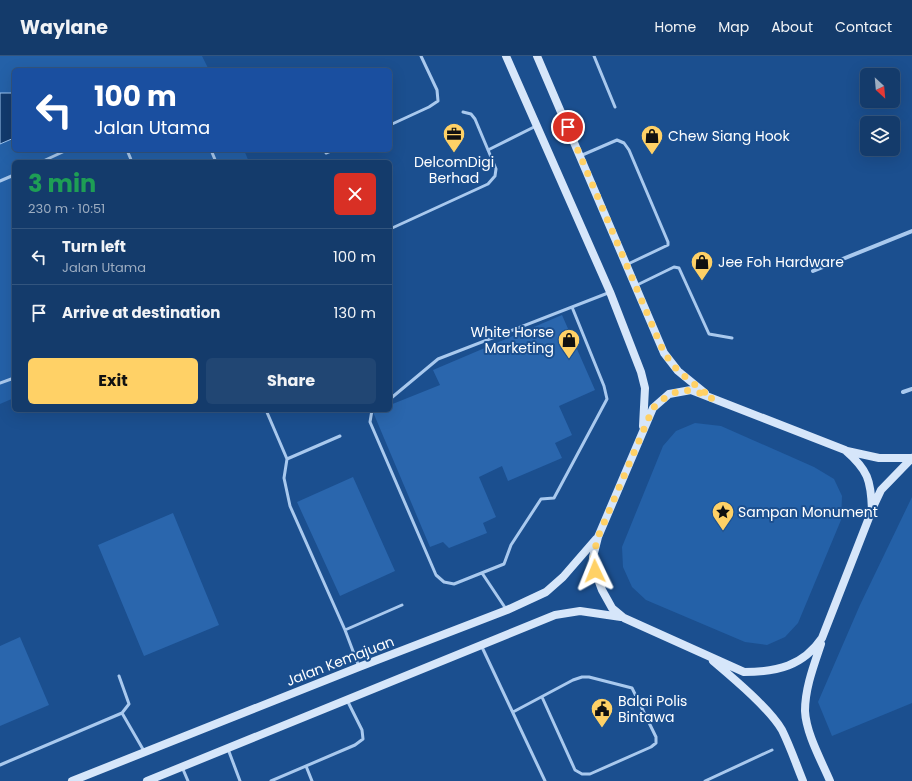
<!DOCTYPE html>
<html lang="en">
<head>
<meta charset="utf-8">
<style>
  body { margin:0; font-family:Poppins,sans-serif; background:#214673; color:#f1f3f6; height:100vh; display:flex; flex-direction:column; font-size:15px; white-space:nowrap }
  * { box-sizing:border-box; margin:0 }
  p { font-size:13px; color:#9dadc1 }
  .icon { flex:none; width:22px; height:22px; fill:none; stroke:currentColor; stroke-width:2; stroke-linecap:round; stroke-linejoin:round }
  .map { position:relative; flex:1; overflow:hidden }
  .details { position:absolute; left:12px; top:104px; width:380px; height:252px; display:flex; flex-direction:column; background:#143b6b; border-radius:6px; box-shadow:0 4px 16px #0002,0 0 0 1px #33557e }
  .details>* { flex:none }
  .banner { position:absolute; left:12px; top:12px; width:380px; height:84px; border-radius:6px; box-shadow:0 4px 16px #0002,0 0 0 1px #33557e; background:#1a4fa0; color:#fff; overflow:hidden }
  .needle { width:26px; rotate:154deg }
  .controls { position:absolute; left:860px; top:12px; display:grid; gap:8px }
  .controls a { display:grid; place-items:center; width:40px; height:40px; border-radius:6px; background:#143b6b; box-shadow:0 4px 16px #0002,0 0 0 1px #33557e; font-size:20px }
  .pin { position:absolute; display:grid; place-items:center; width:34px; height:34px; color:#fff; margin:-17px; border:2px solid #fff; border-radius:50%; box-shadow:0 1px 4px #0007 }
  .me { position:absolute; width:44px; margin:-22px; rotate:358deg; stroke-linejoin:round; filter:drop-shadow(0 0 3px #0008) }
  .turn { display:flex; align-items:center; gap:14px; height:84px; padding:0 16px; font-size:18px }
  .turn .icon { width:52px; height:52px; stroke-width:2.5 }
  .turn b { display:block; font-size:28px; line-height:34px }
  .round { display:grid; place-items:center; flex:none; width:42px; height:42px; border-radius:6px; background:#214673 }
  .headline { display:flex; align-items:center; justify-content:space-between; height:68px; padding:0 16px }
  h1 { font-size:24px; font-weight:700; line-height:30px; color:#1e9e55 }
  .action { display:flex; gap:8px; margin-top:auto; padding:8px 16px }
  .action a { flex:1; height:46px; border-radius:6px; background:#ffd166; color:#111; font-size:16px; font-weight:700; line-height:46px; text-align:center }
  .action a+a { background:#214673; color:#f1f3f6 }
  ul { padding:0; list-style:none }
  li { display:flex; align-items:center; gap:12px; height:56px; padding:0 16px; border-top:1px solid #33557e }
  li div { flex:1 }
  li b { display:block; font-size:15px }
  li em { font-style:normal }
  header { display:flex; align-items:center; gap:24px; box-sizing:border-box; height:56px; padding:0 20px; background:#143b6b; border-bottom:1px solid #33557e }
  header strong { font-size:19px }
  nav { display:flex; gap:22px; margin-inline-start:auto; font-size:14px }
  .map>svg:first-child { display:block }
  .green { fill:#2461a8 }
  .water { fill:#123a6d; stroke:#9cc4f0 }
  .building { fill:#2a66ad }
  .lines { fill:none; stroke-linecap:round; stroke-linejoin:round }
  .lane { stroke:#a9c9ee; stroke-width:3 }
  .street { stroke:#a9c9ee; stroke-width:4 }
  .secondary { stroke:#d6e6fa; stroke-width:8 }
  .route { stroke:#ffd166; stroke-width:7; stroke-dasharray:0 12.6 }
  .labels { text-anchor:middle; stroke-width:4; stroke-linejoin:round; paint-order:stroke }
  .poi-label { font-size:14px; fill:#fff; stroke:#1b4f8f; text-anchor:start }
  .street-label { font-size:14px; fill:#fff; stroke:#1b4f8f }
</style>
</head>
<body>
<header>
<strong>Waylane</strong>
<nav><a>Home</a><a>Map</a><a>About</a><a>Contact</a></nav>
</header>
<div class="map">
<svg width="912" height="725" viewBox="0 0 912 725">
  <rect width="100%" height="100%" fill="#1b4f8f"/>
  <path class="green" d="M0,0H202L209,14H14V94H244L249,106H14V342L0,348Z
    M695,367L721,370L814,411L834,423L842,440L841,464L798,567L785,581L767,589L745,586L646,544L632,531L623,511L622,491L663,390L676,375Z
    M912,441V647L832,680L818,646L860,549Z"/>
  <path class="water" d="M0,37H14V82L0,88Z"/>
  <path class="building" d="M562,259L595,334L559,350L572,379L555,387L562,402L508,425L502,410L479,421L496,461L483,467L487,477L449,492L443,486L430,491L373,356L379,354H390V349L440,329L433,314Z
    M353,421L395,515L340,540L297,446Z
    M173,457L219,569L144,600L98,489Z
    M20,581L49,649L0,670V590Z"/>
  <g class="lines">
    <path class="lane" d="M594,0L615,51
      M390,69L429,51L438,45L437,34L421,0
      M127,94L132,106
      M211,94L216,106
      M488,94L536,70
      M326,97L333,94
      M580,100L617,84L624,87L629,94L668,186V189L628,208
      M41,106L67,94
      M0,125L14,119
      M390,173L488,128L495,120L496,113L475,63L471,58L463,56
      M635,230L674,211L679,212L709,278L732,282
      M0,327L14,322
      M390,343L438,303L608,237
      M266,354L287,403L284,422L290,450L345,574L359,611
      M372,354L370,366L436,519L444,526L454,528L504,508L511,489L541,443L554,442L607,343L604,330L572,251
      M287,403L340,380
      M482,517L506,553
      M345,574L402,549
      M481,589L545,725
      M513,656L573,624L582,621H589L632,632L656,681V687L651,691L590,718H582L575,714L542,641
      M122,657L144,695
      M228,693L240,725
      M0,709L122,657L129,648L119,620
      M306,710L312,725
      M182,711L188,725
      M271,725L355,689L363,683L362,674L347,644
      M705,725L772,694"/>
    <path class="street" d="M813,215L912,175
      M903,336L912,333"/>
    <path class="secondary" d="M506,0L610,236L641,316L645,332L643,370
      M537,0L664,297L678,315L705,337
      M691,334L845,394C868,414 871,424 872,454L822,582C803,610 777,616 744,616L624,562L612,552L602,534L595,515L593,501L598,481L653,352L669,338Z
      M847,395L879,402H912
      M873,451L881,434L912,402
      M821,588C814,609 805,632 805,655C806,677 821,704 830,725
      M713,605C733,622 769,652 782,674C790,690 796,708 803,725
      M72,725L359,611L507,554L546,536L563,521L596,483
      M147,725L555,559L580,555L621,561"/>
  </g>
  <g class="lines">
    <path class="route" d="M568,71L664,297L678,315L713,343C707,340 699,336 692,335C677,332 663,342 653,352L598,481L593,501L595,515"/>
  </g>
  <defs>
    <g id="office-pin" transform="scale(1.15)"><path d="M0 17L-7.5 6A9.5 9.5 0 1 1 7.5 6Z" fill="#ffd166" stroke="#1b4f8f"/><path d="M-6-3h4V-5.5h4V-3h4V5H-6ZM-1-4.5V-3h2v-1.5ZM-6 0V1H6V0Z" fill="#111"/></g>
    <g id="shop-pin" transform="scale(1.15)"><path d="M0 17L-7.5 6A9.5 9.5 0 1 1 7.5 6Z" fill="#ffd166" stroke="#1b4f8f"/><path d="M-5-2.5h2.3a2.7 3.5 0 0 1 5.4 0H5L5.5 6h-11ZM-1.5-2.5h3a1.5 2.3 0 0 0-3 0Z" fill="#111"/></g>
    <g id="sight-pin" transform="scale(1.15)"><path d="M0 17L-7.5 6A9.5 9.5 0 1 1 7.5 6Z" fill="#ffd166" stroke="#1b4f8f"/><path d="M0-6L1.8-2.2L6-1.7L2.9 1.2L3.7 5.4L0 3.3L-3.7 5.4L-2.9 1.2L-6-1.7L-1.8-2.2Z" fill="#111"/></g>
    <g id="civic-pin" transform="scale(1.15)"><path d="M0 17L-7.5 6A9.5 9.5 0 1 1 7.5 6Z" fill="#ffd166" stroke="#1b4f8f"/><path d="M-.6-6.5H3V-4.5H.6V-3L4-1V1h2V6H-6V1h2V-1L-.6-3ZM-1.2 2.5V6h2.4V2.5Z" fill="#111"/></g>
  </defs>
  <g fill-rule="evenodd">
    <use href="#office-pin" x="454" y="78"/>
    <use href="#shop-pin" x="652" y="80"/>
    <use href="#shop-pin" x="702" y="206"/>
    <use href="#shop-pin" x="569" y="284"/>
    <use href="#sight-pin" x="723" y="456"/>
    <use href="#civic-pin" x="602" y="653"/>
  </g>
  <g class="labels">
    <g class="poi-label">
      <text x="668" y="85">Chew Siang Hook</text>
      <text x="454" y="111" text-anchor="middle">DelcomDigi<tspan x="454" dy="16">Berhad</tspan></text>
      <text x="718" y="211">Jee Foh Hardware</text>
      <text x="554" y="281" text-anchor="end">White Horse<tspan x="554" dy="16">Marketing</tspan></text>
      <text x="738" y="461">Sampan Monument</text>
      <text x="618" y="650">Balai Polis<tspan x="618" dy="16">Bintawa</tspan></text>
    </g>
    <g class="street-label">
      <text transform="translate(340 605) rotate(-21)" y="5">Jalan Kemajuan</text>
    </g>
  </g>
</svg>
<div class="controls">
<a><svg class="needle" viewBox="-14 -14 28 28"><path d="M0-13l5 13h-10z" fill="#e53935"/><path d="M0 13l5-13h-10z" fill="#9dadc1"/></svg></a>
<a><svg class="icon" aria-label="layers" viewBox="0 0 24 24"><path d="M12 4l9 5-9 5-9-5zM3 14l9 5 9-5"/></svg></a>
</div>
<div class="pin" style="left:568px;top:71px;background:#d93025"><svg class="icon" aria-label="arrive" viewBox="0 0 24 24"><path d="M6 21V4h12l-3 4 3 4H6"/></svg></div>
<svg class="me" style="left:595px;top:515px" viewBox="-20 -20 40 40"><path d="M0-17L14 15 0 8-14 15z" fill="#ffd166" stroke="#fff" stroke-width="4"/></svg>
<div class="banner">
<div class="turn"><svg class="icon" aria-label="left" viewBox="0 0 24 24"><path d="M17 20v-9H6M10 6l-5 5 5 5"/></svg><div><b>100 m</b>Jalan Utama</div></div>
</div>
<section class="details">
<div class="headline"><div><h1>3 min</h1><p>230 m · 10:51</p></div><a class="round" style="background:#d93025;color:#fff"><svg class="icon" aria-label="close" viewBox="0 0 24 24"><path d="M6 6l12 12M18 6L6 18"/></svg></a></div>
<ul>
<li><svg class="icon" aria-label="left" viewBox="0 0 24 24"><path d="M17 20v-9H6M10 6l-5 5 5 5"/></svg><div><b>Turn left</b><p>Jalan Utama</p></div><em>100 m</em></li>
<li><svg class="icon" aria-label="arrive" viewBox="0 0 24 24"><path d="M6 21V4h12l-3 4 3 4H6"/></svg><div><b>Arrive at destination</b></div><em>130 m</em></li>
</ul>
<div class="action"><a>Exit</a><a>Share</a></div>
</section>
</div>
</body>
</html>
